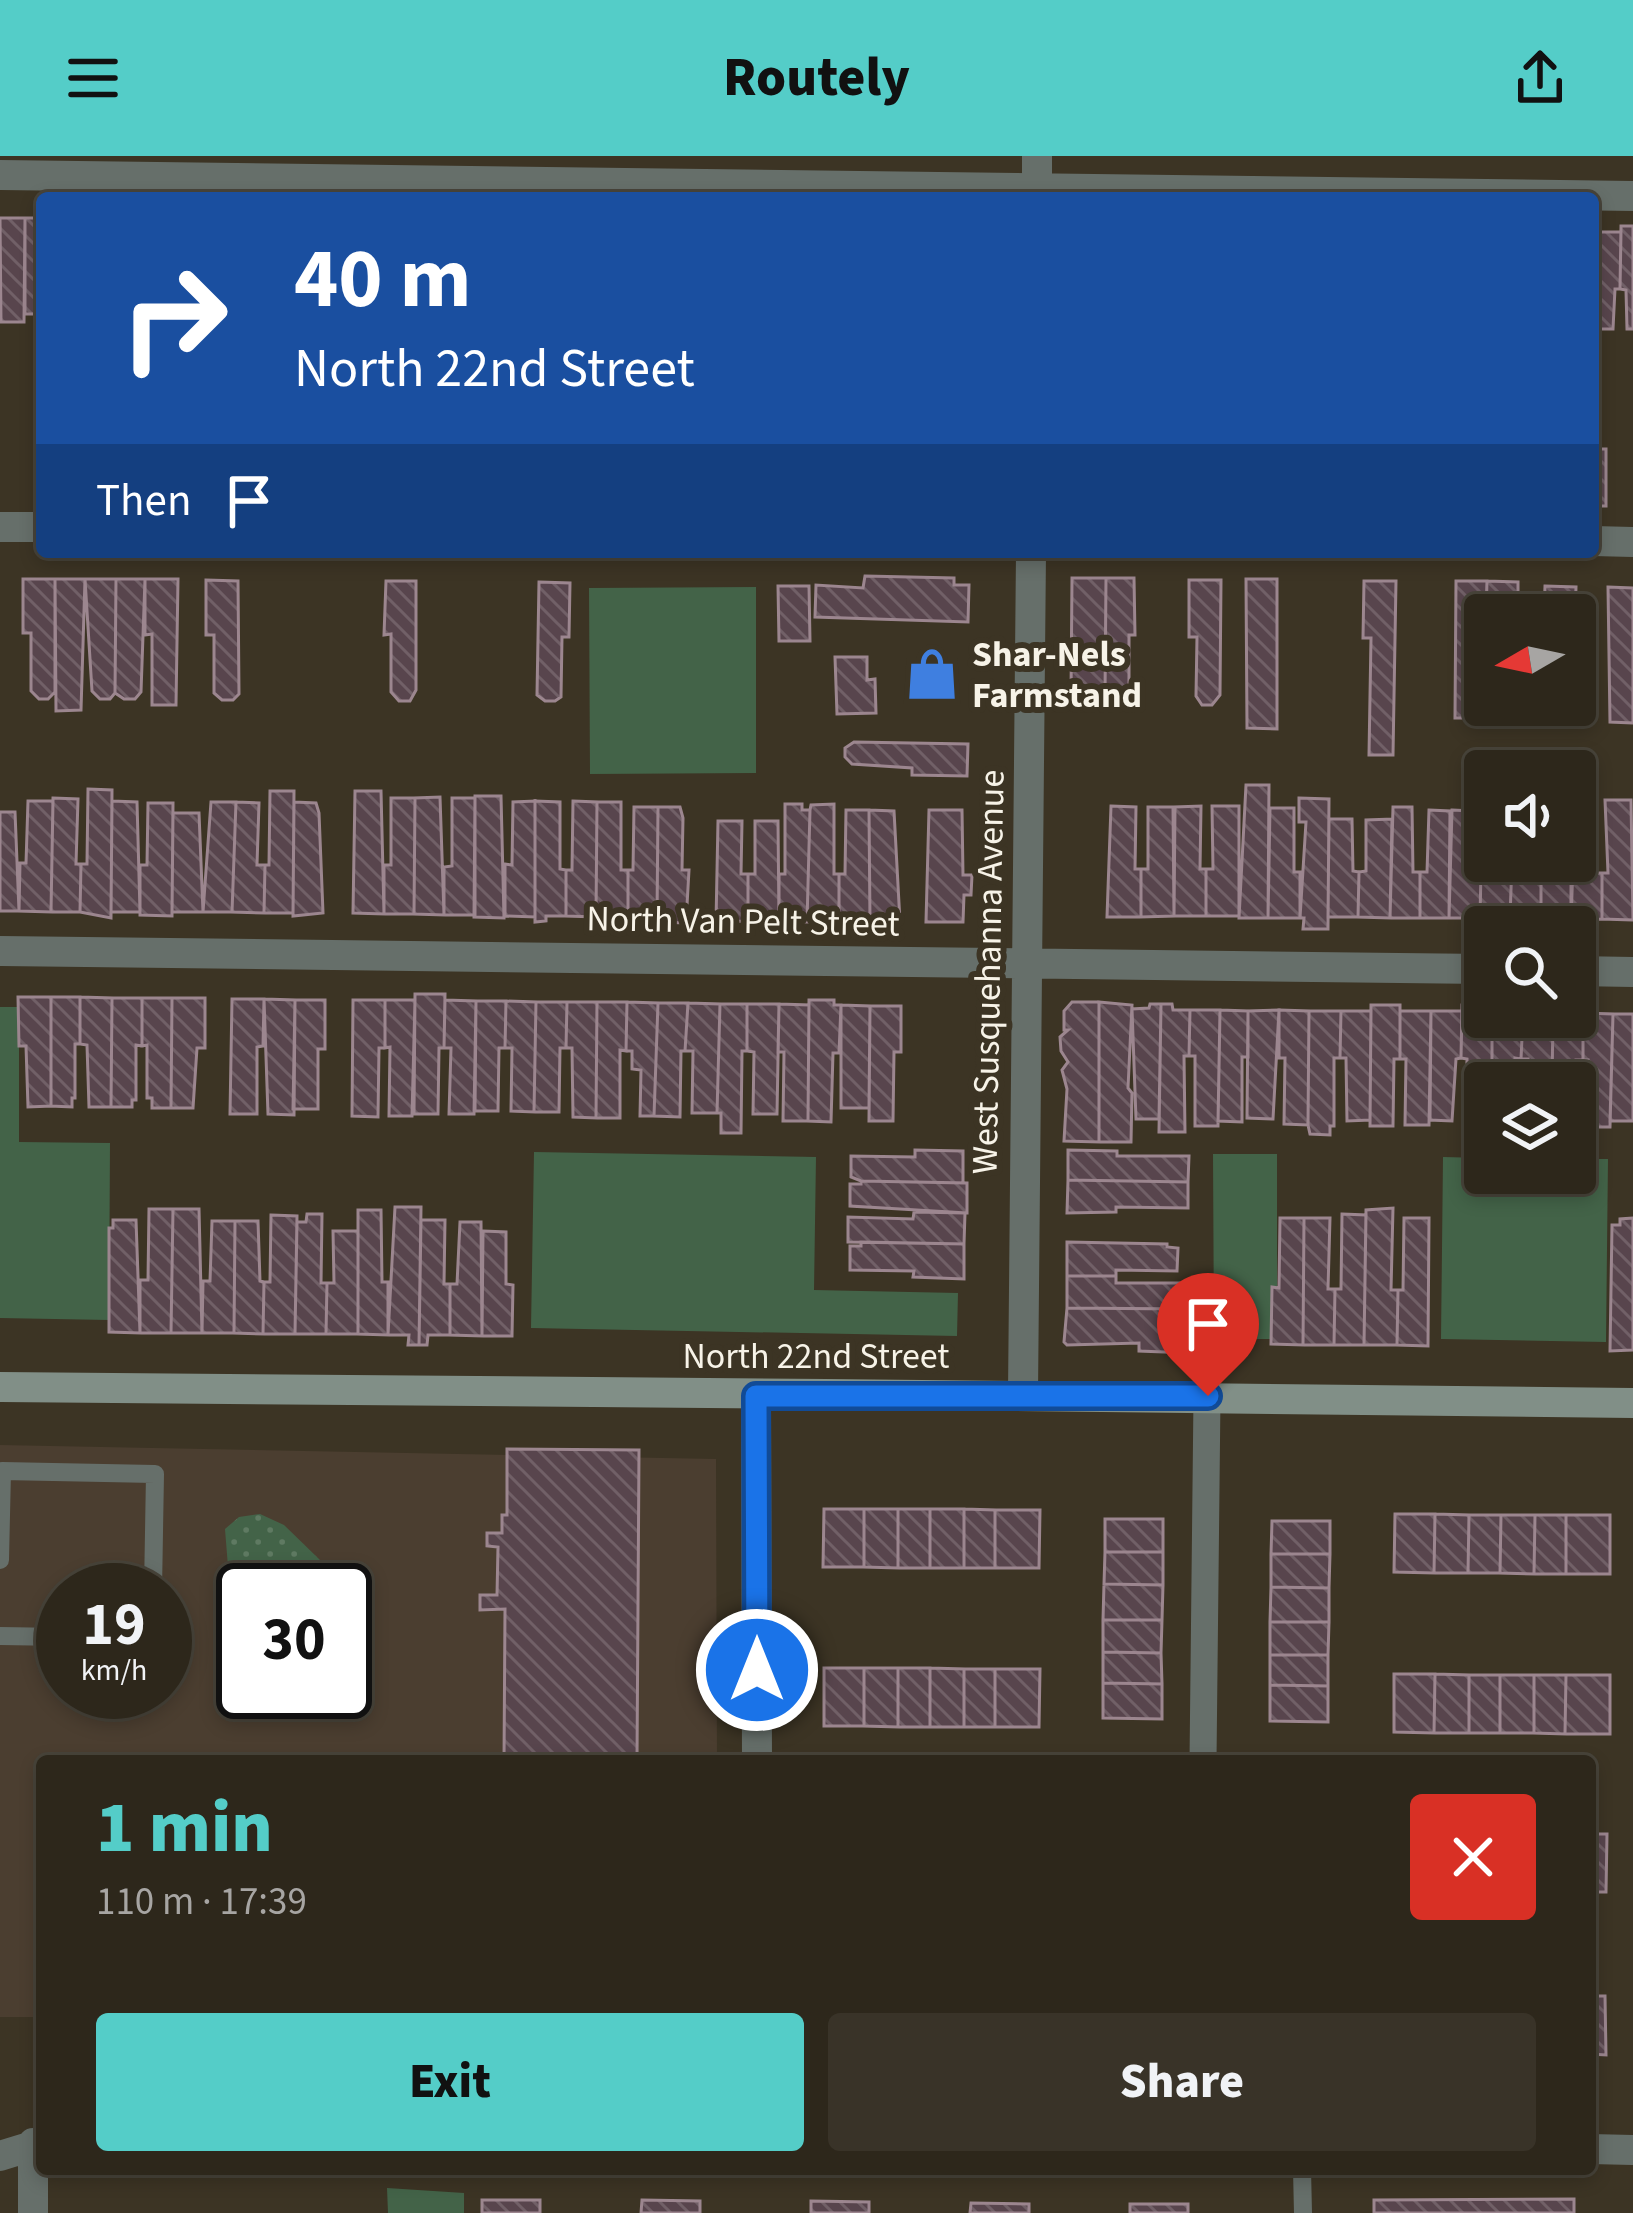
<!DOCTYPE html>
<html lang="en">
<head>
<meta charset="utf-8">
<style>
  body { margin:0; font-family:"Source Sans 3",sans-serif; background:#393328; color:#f1f3f6; height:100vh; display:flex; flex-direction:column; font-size:45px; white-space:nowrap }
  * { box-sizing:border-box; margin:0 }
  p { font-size:39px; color:#a7a5a3 }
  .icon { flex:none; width:66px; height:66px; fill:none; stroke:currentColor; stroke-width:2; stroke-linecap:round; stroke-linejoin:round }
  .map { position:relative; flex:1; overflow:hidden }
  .sheet { position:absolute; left:36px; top:1599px; width:1560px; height:420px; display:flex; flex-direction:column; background:#2d271b; border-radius:12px; box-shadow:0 6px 18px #0003,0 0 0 3px #48443a }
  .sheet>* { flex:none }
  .guide { position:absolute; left:36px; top:36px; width:1563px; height:366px; border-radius:12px; box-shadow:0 6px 18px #0003,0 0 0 3px #48443a; background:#1a4fa0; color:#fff; overflow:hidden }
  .needle { width:78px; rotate:261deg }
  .buttons { position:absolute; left:1464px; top:438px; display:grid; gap:24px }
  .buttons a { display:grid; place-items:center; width:132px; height:132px; border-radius:12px; background:#2d271b; box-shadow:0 6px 18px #0003,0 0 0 3px #48443a; font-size:60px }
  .speed { position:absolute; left:36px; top:1407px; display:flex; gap:24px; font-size:60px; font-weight:700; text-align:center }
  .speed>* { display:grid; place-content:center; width:156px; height:156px; border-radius:50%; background:#2d271b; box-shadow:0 6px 18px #0003,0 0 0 3px #48443a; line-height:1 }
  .speed small { font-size:30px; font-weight:400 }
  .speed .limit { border:6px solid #111; border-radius:18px; background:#fff; color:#111 }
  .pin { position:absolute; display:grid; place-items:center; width:102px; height:102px; color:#fff; margin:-123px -51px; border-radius:50% 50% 50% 0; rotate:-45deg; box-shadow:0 0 12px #0007 }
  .pin .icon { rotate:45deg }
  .me { position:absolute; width:132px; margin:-66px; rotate:0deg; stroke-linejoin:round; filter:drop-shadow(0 0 9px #0008) }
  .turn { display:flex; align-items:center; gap:42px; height:252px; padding:0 60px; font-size:54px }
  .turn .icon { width:156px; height:156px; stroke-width:2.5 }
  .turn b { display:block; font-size:84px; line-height:102px }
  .then { display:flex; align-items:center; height:114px; padding:0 60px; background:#0003; gap:24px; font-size:45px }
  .round { display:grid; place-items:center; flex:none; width:126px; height:126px; border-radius:12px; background:#393328 }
  .summary { display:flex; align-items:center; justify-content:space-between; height:204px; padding:0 60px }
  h1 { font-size:72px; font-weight:800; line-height:90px; color:#54cdc8 }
  .cta { display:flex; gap:24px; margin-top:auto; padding:24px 60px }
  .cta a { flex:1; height:138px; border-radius:12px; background:#54cdc8; color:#111; font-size:48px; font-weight:800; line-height:138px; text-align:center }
  .cta a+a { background:#393328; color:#f1f3f6 }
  header { display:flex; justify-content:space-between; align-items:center; height:156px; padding:0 60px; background:#54cdc8; color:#111; font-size:54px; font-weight:800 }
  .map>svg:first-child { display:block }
  .education { fill:#4b3e30; fill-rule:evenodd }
  .grass { fill:#436348 }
  .park { fill:url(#park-dots) }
  .building { fill:url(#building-back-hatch); stroke:#9c868f; stroke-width:3 }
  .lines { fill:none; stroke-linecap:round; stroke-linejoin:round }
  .service { stroke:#666f6a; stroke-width:18 }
  .pedestrian { stroke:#666f6a; stroke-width:27 }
  .minor { stroke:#666f6a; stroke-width:30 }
  .secondary { stroke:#818f87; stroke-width:30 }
  .route-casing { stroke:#114b97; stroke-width:30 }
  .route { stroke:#1a73e8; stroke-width:21 }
  .labels { text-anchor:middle; stroke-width:12; stroke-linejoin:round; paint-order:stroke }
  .poi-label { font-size:36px; font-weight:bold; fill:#f7f3e8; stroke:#3c3424; text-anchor:start }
  .street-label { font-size:36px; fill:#f7f3e8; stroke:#3c3424 }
</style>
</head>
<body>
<header><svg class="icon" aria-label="menu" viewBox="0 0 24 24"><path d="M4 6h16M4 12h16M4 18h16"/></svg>Routely<svg class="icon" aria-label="share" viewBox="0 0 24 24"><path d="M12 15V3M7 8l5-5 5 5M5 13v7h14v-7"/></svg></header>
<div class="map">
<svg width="1633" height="2057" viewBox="0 0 1633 2057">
  <defs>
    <pattern id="park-dots" width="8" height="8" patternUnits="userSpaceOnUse" patternTransform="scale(3)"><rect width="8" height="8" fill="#436348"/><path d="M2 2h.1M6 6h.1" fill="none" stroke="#5f7a62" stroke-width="1.8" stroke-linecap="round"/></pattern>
    <pattern id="building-back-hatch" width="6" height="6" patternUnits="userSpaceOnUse" patternTransform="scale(3)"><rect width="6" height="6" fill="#58454d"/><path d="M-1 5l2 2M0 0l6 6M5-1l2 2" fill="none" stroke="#716067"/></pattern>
  </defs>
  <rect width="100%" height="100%" fill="#3c3424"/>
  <path class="education" d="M0,1289L716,1303L717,1605H42V1861H0ZM63,1434H165V1536H63ZM243,1434H345V1536H243Z"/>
  <path class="grass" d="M756,431V617L590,618L589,432Z
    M0,851H19V986L110,987L109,1164L0,1162Z
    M534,996L816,1001L814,1134L958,1137L957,1180L531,1172Z
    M1213,998H1277V1183H1214Z
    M1443,1001L1485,1002V1017H1575V1003H1608L1606,1186L1441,1183Z
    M387,2032L464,2037V2057H388Z"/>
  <path class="park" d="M260,1358L284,1369L320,1404V1434H243V1470L231,1448L225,1373L239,1361Z"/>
  <path class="building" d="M0,62H25L24,166H1Z
    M25,62H42V158H25Z
    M1621,70H1633V173H1627L1626,134L1620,133Z
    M1593,76H1621L1620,133H1615L1613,173H1593Z
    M1593,213H1600V293H1606V350H1593Z
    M865,420L954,422V429H969L968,466L815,461L816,429L863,432Z
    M1072,422H1106L1105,539L1097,548H1083L1078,538H1071Z
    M1106,422H1134L1135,479H1129V540L1121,548H1112L1105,539Z
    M23,423H55V536L48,543H39L31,535V477H23Z
    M55,423H85L81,554L56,555Z
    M85,423H116L115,537L110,543H100L92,535Z
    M116,423H145L141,536L135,543H124L115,537Z
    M145,423H178L176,549H152V478L145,479Z
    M1246,423H1277V573L1247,572Z
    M206,424L238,425L239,538L233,544H222L214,537V479H206Z
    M1189,424H1221L1220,539L1212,549H1202L1196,540L1197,481H1189Z
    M386,425H416V534L410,545H399L391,536V478L384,479Z
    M1364,425H1396L1393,599H1369L1371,482H1363Z
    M1456,425H1487L1485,485L1480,486V562H1455Z
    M1487,425L1518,426V459H1486Z
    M539,426L570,427L569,481H562L561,541L555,545H545L537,539Z
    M778,430H809L810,485H779Z
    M1545,430L1576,431L1575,464V459H1544Z
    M1608,431L1633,432V567L1610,566Z
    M835,501H867V524L875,523L876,557L837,558Z
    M1549,549H1573L1574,566H1549Z
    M854,586L968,588L967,620L912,619V612L852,608L845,601V592Z
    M1246,629H1269L1268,762H1239Z
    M88,633L112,634L111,762L80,756L81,708H87Z
    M270,635H294L293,757H264L265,709H269Z
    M355,635H381L384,758L353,757Z
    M475,640H501L504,762L474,761Z
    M440,641L444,759L414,758L415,642Z
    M53,642L78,643L76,708H81L80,756H51Z
    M391,642H415L414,758H384V709H391Z
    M452,642H475V759H444V711L452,710Z
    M1299,642L1329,643L1328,773H1303L1304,762H1300L1306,666H1299Z
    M1605,644H1631L1633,764L1602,763V717H1608Z
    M28,645H53L51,756L19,755L20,707H26Z
    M112,645L137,646L140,756H111Z
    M535,645L560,646V713L566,714V760H546V765L535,766Z
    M535,645V761L505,760V708L512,709L513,646Z
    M573,645L597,646L596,761L566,760V714H572Z
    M211,646H236L232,756H203Z
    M236,646L259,647L257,709H265L264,757L232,756Z
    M294,646L316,647L319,657L323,757L293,760Z
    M597,646H621V714H628V761H596Z
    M148,647H173L172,760L140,759V709H147Z
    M785,648H802V654H810L807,766L779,765V718H785Z
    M834,648V718H839V765L807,766L810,654L811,649Z
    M1111,650L1136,651L1135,713H1141V761H1107Z
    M1201,650L1200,713H1206V760H1174L1175,651Z
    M1212,650H1239V760H1206V713H1213Z
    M634,651H658L657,761H628V714H633Z
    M658,651H680L683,662L682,714H689L686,767L657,766Z
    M1148,651H1173L1174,760L1141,761V713H1148Z
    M1393,651H1412L1413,716H1420V762H1390Z
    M1270,652H1294V716H1300V762H1268Z
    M846,654H869L870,765H839V718H845Z
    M869,654L894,655L900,766L870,765Z
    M929,654H962L963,719H972L971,739H964L963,766H926Z
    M1429,654L1450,655L1449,762H1420V716H1427Z
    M1452,654L1472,655L1475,716H1481L1480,762H1449Z
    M0,656H15L19,755H0Z
    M1575,656H1593L1596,717H1602V763L1571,764Z
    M173,657H199L203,756H172Z
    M1329,663H1352L1353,715L1359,716L1358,761H1328Z
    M1392,663L1390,762L1358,761L1359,716L1366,715V664Z
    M718,665H742L741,718H748V765L716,766Z
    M755,665H778L779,765H748V718H755Z
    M1487,705H1512L1510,762H1480L1481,716H1487Z
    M1512,705H1534V717L1541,718V763L1510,762Z
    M1548,705H1571V764L1541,763V718H1548Z
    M415,838H445L444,892H439L438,958H414Z
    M18,841H51V950L28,951L26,890H19Z
    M51,841H80V888H75V942H72V951L51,950Z
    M80,841L112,842L111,951H89L87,889L80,888Z
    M112,842H142V890L136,889V944H132V951H111Z
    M142,842H172L171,952H152V942H147V889L142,890Z
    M172,842H205V892H197L193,952H171Z
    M232,843H264L263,890L257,891V958H230Z
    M264,843L295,844L294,959L268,958Z
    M295,844H325V893H318V953H293Z
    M353,844H385V892H379L378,961L352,960Z
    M385,844H415L412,960H389L390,891L385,892Z
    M445,844L476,845L474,958H449L451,892H444Z
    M809,844H834V849H841L839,897H833L831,966L808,965Z
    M476,845H506L505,892H499L498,955H475Z
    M506,845L536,846L534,956L511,955L512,892H505Z
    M536,846H567L566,892H560L559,956H534Z
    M567,846H597L596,962L573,961L572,892H566Z
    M597,846H627L626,895L620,894V962H596Z
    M627,846L658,847L654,960H640L641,914L632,913V895H626Z
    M1072,846H1099V986L1064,985L1067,933L1062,914L1068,906L1061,895L1060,881L1068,874H1064V855Z
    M1099,846L1132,849L1128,932L1132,937L1131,986H1099Z
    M658,847H688L685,895H681L680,961L654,960Z
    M688,847L720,848L717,957H692L693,895H685Z
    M720,848H747V895H742L741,977H721V957H717Z
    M747,848H779L777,958H753L754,896L747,895Z
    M779,848L809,849L808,965H783L784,896H778Z
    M1150,848H1161L1159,963H1136L1132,853L1149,852Z
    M1161,848H1172L1173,854H1190L1189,900H1184L1185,976H1159Z
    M841,849L870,850L869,952H841Z
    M1371,849H1400V903H1394L1393,970H1370Z
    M1462,849H1485V861H1492V927H1485V971H1466L1467,903L1461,902Z
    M870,850H901V896H894L893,965H869Z
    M1190,854H1220L1218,970H1195V900H1189Z
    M1220,854L1248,855V901H1242V966L1218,965Z
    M1279,854L1273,963L1247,962L1248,855Z
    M1279,854L1309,855L1308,969L1284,968L1285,902H1279Z
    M1309,855H1341L1340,902H1334V970H1330V979L1310,978L1308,969Z
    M1341,855H1371L1370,964L1347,965L1346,902H1340Z
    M1400,855H1431L1429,969H1405L1406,903H1400Z
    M1431,855H1462L1461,902L1456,903L1452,965L1430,964Z
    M1575,857H1583V904H1576L1575,967V927H1552L1553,861H1575Z
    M1583,857L1613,858L1610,971H1587L1588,904H1583Z
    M1613,858H1633V965H1610Z
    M1492,861H1523L1521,903L1515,902L1516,927H1492Z
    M1523,861H1553L1552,927H1527L1528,903H1521Z
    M915,994L963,995V1027L861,1025L851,1021V1000L915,1001Z
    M1068,994L1117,995V1000H1189L1188,1026L1068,1024Z
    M1068,1024L1188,1026V1052L1116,1051V1056L1067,1057Z
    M861,1025L967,1027V1057L850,1050V1028H861Z
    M395,1051H421L419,1189H408L409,1179H388Z
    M1393,1052L1391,1134H1398L1397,1189H1364L1366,1054Z
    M149,1053H173L171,1177H140V1124H148Z
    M173,1053H199L202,1177H171Z
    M358,1054H381L382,1126H388V1179L358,1178Z
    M914,1056L965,1057L964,1088L848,1086V1061L913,1063Z
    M307,1058H322L321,1127H327L326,1178H295L297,1066H306Z
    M1342,1058L1366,1059L1364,1189H1334L1335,1133H1341Z
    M271,1059L297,1060L295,1178H263L264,1126H270Z
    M1280,1062H1304L1303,1189L1271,1188L1272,1131L1279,1132Z
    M1304,1062H1330L1328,1133H1335L1334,1189H1303Z
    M1404,1062H1429L1428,1190L1397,1189L1398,1134H1403Z
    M1633,1062V1194L1610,1195L1612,1069H1620V1063Z
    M113,1064H136L140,1177L109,1176V1072H113Z
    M421,1064H445L444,1128H450V1179H428L427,1189H419Z
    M212,1065H235L234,1177H202L203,1125H210Z
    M235,1065H258L260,1125L264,1126L263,1178L234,1177Z
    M460,1066H481L482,1180L450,1179V1128H457Z
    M333,1075H358V1178H326L327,1127H334Z
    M483,1075L506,1076V1128L513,1129L512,1180H482Z
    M861,1086L964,1088V1123L913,1121L914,1115L850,1114V1090H861Z
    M1067,1086L1167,1088V1091L1178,1092L1177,1115L1116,1114V1120H1067Z
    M1067,1120H1116V1127H1179V1153L1067,1152Z
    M1067,1152L1189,1153V1197L1139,1195V1187L1067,1189L1064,1186Z
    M507,1293L639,1294L637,1605H504L505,1453L480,1454V1439H497L498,1391L487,1390V1377H502V1359H507Z
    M824,1353H864V1411H823Z
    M864,1353H898V1412L864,1411Z
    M898,1353H930V1412H898Z
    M930,1353H964V1412H930Z
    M964,1353L995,1354V1412H964Z
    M995,1354H1040L1039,1412H995Z
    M1395,1358H1435L1434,1417L1394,1416Z
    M1435,1358L1469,1359L1468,1417H1434Z
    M1469,1359H1501L1500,1417H1468Z
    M1501,1359H1535L1534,1418L1500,1417Z
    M1535,1359H1566V1418H1534Z
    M1566,1359H1610V1418H1566Z
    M1105,1363H1163V1396H1105Z
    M1272,1365H1330V1398H1271Z
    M1105,1396H1163V1429L1104,1428Z
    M1271,1398H1330L1329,1432L1271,1431Z
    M1104,1428L1163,1429L1162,1464H1103Z
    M1271,1431L1329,1432V1466H1270Z
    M1103,1464H1162L1161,1497L1103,1496Z
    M1270,1466H1329L1328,1499H1270Z
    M1103,1496L1161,1497L1162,1528L1103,1527Z
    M1270,1499H1328V1530L1270,1529Z
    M824,1512H864V1570H824Z
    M864,1512H898V1571L864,1570Z
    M898,1512H930V1571H898Z
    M930,1512L964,1513V1571H930Z
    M964,1513H995V1571H964Z
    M995,1513H1040L1039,1571H995Z
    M1394,1518H1435L1434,1577L1394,1576Z
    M1435,1518L1469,1519V1577H1434Z
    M1469,1519H1500V1577H1469Z
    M1500,1519H1534V1577H1500Z
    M1534,1519H1566L1565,1578L1534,1577Z
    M1566,1519H1610V1578H1565Z
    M1103,1527L1162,1528V1563L1103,1562Z
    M1270,1529L1328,1530V1566L1270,1565Z
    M1590,1678H1607L1606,1736H1590Z
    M1590,1840H1605L1606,1899L1590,1898Z
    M1574,2043V2057H1374V2044Z
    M482,2044H540V2057H482Z
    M642,2044L700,2045V2057H641Z
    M811,2045L869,2046V2057H811Z
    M971,2047L1029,2048V2057H970Z
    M1130,2048H1188V2057H1130Z"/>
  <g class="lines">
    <path class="service" d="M0,1404L2,1315L155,1318L153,1434
      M0,1480L63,1481
      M1302,2013L1303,2057"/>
    <path class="pedestrian" d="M1203,1605L1207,1240"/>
    <path class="minor" d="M1037,0V42
      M0,19L1633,40
      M0,371H42
      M1593,385L1633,386
      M0,795L1485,813
      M1575,815L1633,816
      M1023,1237L1031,396
      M756,1240L757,1605
      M1590,1993L1633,1994
      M0,2000L42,1987
      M33,2057V1987"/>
    <path class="secondary" d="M0,1231C544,1237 1089,1238 1633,1247"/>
  </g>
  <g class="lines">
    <g class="route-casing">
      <path id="route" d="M757,1514L756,1240H1208"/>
    </g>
    <use href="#route" class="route"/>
  </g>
  <defs>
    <g id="shop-bare" transform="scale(4.14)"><path d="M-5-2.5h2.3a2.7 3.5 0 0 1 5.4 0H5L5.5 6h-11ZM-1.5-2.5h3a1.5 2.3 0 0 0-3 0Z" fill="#3f7fe0" stroke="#3c3424" stroke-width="2.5" paint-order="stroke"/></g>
  </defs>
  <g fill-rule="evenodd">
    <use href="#shop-bare" x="932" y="518"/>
  </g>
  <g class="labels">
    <g class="poi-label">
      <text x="972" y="510">Shar-Nels<tspan x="972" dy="41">Farmstand</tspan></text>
    </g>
    <g class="street-label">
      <text transform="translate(743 764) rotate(1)" y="13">North Van Pelt Street</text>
      <text transform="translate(987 816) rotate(-89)" y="13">West Susquehanna Avenue</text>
      <text x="816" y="1212">North 22nd Street</text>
    </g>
  </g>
</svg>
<div class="buttons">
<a><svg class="needle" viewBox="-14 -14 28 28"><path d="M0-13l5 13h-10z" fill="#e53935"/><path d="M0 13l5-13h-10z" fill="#a7a5a3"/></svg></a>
<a><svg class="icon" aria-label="sound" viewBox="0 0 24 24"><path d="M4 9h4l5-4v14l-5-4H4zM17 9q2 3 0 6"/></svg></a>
<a><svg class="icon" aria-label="search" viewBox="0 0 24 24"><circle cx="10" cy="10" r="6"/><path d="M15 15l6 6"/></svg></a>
<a><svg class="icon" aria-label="layers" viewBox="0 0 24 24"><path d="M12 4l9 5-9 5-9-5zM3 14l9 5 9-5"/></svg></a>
</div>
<div class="speed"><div>19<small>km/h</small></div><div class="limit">30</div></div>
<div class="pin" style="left:1208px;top:1240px;background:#d93025"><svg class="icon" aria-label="arrive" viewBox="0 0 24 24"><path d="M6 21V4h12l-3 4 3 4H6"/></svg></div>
<svg class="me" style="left:757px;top:1514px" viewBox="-20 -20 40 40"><circle r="17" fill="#1a73e8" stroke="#fff" stroke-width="3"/><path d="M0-11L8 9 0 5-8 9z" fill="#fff"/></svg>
<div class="guide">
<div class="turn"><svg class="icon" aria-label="right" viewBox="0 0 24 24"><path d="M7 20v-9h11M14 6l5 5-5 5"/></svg><div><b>40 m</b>North 22nd Street</div></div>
<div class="then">Then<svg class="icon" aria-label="arrive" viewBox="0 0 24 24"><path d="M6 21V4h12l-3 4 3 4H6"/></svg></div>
</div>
<section class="sheet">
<div class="summary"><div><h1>1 min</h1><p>110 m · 17:39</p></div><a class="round" style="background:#d93025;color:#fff"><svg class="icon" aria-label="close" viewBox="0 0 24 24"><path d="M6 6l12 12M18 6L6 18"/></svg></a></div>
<div class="cta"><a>Exit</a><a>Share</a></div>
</section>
</div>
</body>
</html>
